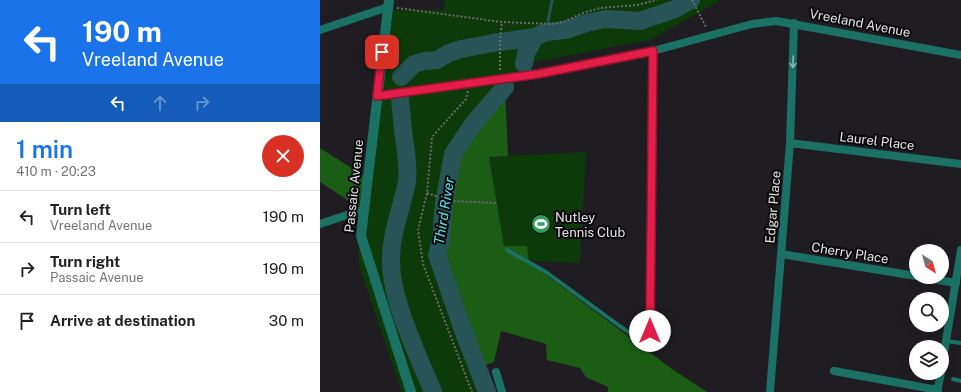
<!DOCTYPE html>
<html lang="en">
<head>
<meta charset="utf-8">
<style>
  body { margin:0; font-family:"Public Sans",sans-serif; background:#f2f2f2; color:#202124; height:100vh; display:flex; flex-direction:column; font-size:15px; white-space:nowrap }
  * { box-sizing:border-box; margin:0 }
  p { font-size:13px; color:#757577 }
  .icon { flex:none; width:22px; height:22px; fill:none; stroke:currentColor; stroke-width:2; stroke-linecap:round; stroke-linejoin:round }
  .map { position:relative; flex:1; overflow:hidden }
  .side { display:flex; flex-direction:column; background:#fff; width:320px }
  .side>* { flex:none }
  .guide { background:#1a73e8; color:#fff; overflow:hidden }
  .needle { width:26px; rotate:144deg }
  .buttons { position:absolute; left:589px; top:244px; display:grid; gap:8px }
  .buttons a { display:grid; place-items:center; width:40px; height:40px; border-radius:50%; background:#fff; box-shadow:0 2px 10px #0003; font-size:20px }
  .pin { position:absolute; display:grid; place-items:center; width:34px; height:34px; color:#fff; margin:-17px; border-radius:8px; box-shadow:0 2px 6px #0006 }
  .me { position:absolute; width:44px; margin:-22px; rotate:0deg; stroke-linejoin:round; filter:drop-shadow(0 0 3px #0008) }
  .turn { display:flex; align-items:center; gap:14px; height:84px; padding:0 16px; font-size:18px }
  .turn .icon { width:52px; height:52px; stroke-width:2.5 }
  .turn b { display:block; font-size:28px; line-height:34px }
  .lanes { display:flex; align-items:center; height:38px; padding:0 16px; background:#0003; justify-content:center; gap:20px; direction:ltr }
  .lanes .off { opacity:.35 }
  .round { display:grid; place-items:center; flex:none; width:42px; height:42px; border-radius:21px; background:#f2f2f2 }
  .summary { display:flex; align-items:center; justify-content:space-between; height:68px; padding:0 16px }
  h1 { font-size:24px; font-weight:600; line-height:30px; color:#1a73e8 }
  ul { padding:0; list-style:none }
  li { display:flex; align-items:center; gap:12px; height:52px; padding:0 16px; border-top:1px solid #e0e0e0 }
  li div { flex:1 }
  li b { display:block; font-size:15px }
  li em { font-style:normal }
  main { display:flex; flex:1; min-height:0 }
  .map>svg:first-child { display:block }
  .green { fill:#0d3a09 }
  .forest { fill:#1c5d16 }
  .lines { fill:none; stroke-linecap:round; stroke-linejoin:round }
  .stream { stroke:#275456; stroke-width:3 }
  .river { stroke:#275456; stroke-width:18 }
  .path { stroke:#6d6a6e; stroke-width:2; stroke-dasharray:2 2; stroke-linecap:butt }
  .service { stroke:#1a7164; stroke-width:4 }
  .minor { stroke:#1a7164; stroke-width:8 }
  .tertiary { stroke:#1a7164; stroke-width:10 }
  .oneway { stroke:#94b5b2 }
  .route-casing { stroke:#92132f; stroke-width:10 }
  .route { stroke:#e11d48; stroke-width:7 }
  .labels { text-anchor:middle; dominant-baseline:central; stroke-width:4; stroke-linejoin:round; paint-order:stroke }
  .street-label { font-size:13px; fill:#e5e3e6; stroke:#09080a }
  .poi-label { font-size:13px; fill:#e5e3e6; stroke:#09080a; text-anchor:start }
  .water-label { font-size:14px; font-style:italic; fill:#56e7ed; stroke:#09080a }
</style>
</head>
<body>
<main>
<section class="side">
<div class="guide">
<div class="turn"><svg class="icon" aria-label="left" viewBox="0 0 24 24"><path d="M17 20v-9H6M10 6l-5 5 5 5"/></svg><div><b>190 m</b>Vreeland Avenue</div></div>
<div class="lanes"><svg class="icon" aria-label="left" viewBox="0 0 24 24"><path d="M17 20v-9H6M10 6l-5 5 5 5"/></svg><svg class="icon off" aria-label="ahead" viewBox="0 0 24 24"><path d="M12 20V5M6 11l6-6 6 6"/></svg><svg class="icon off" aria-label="right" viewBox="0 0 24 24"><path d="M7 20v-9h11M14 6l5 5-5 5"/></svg></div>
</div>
<div class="summary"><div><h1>1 min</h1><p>410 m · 20:23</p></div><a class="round" style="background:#d93025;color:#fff"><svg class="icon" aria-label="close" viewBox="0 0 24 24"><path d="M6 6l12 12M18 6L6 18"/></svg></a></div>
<ul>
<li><svg class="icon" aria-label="left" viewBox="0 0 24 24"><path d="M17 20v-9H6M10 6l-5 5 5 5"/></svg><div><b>Turn left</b><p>Vreeland Avenue</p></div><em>190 m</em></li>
<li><svg class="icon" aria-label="right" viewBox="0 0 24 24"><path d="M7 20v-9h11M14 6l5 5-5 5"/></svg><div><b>Turn right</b><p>Passaic Avenue</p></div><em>190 m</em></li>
<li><svg class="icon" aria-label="arrive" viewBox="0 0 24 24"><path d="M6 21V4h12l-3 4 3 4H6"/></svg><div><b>Arrive at destination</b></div><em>30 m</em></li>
</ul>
</section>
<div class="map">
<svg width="641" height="392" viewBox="0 0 641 392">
  <rect width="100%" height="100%" fill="#201d22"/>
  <path class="green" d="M125 0H401L330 40 214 62 153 124 133 154 114 255 163 392H82L39 266 38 207 44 176 64 10H123Z
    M266 152 260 263 209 261 184 246 169 157Z"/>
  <path class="forest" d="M185 87 188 156 169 157 184 246H207L209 262 352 369 387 392H288V387L266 377 260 368 227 360 226 344 181 331 174 362 158 368 143 330 117 255 121 240 124 203 133 154 153 124Z
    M0 148 44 176 38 207 0 182Z"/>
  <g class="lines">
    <path class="stream" d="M226 32 232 0"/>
    <path class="river" d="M204 64 206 53 215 37 226 32 246 30 266 23 286 19 320 21 355 9 371 0
      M81 77 94 64 104 61 117 60 129 53 141 49 173 43 215 37
      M80 99C81 109 82 120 83 130 85 147 89 164 87 181 82 208 71 232 71 259 70 299 98 355 113 392
      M167 392 143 330 117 255 121 240 124 203 133 154 153 124 185 87"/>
    <path class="path" d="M372 0 386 27
      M77 8 182 22 232 24 243 22 263 13 280 8 317 5 337 0
      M180 70V39L182 22
      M148 91 146 99 112 137 107 193 98 230 103 264 152 392
      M107 193 130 201 176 203"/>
    <path class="service" d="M187 250 226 272 301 327 330 346
      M626 341 641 343
      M633 379 641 381"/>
    <path class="minor" d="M0 30 68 7
      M57 96 219 73 333 51 432 24 456 21 641 55
      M470 143 641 164
      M0 224 45 209
      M461 254 596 276
      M601 277 636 283
      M330 346 333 51
      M622 365 641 250
      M514 371 618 390
      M176 372 182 392
      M450 392 470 143 474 23
      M617 392 621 373"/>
    <path class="tertiary" d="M69 0 41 236 91 392"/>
  </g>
  <defs><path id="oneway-shaft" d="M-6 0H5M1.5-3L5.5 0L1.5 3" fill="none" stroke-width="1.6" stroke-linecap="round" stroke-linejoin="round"/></defs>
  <use class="oneway" href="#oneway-shaft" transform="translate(473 62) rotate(92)"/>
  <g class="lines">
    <defs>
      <path id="route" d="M62 52 57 96 218 74 333 51 330 331"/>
    </defs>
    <use href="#route" class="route-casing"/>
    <use href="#route" class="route"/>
  </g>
  <defs>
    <symbol id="stadium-disc" viewBox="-11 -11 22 22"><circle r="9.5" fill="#2e9e5b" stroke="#09080a"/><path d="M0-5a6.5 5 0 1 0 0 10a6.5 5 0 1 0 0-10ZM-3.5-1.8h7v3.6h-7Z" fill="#fff"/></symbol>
  </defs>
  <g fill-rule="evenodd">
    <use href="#stadium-disc" x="210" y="213" width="22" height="22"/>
  </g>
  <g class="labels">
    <g class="street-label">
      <text transform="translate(540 23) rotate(11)">Vreeland Avenue</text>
      <text transform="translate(557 141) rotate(7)">Laurel Place</text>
      <text transform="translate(34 186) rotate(-84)">Passaic Avenue</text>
      <text transform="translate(453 207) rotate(-85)">Edgar Place</text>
      <text transform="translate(530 253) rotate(9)">Cherry Place</text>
    </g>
    <g class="poi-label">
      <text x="235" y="217">Nutley<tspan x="235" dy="15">Tennis Club</tspan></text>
    </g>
    <g class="water-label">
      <text transform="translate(124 211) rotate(-81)">Third River</text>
    </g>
  </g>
</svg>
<div class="buttons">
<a><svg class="needle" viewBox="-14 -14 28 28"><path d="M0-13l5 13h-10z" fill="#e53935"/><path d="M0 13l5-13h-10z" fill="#757577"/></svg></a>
<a><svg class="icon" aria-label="search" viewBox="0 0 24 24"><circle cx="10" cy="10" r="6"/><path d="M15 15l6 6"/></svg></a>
<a><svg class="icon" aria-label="layers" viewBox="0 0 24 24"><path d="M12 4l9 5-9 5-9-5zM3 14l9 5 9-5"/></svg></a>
</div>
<div class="pin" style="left:62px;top:52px;background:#d93025"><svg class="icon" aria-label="arrive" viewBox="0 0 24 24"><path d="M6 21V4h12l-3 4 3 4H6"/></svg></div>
<svg class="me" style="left:330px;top:331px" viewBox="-20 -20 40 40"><circle r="19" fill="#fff"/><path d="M0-13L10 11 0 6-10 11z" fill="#e11d48"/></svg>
</div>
</main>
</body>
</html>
